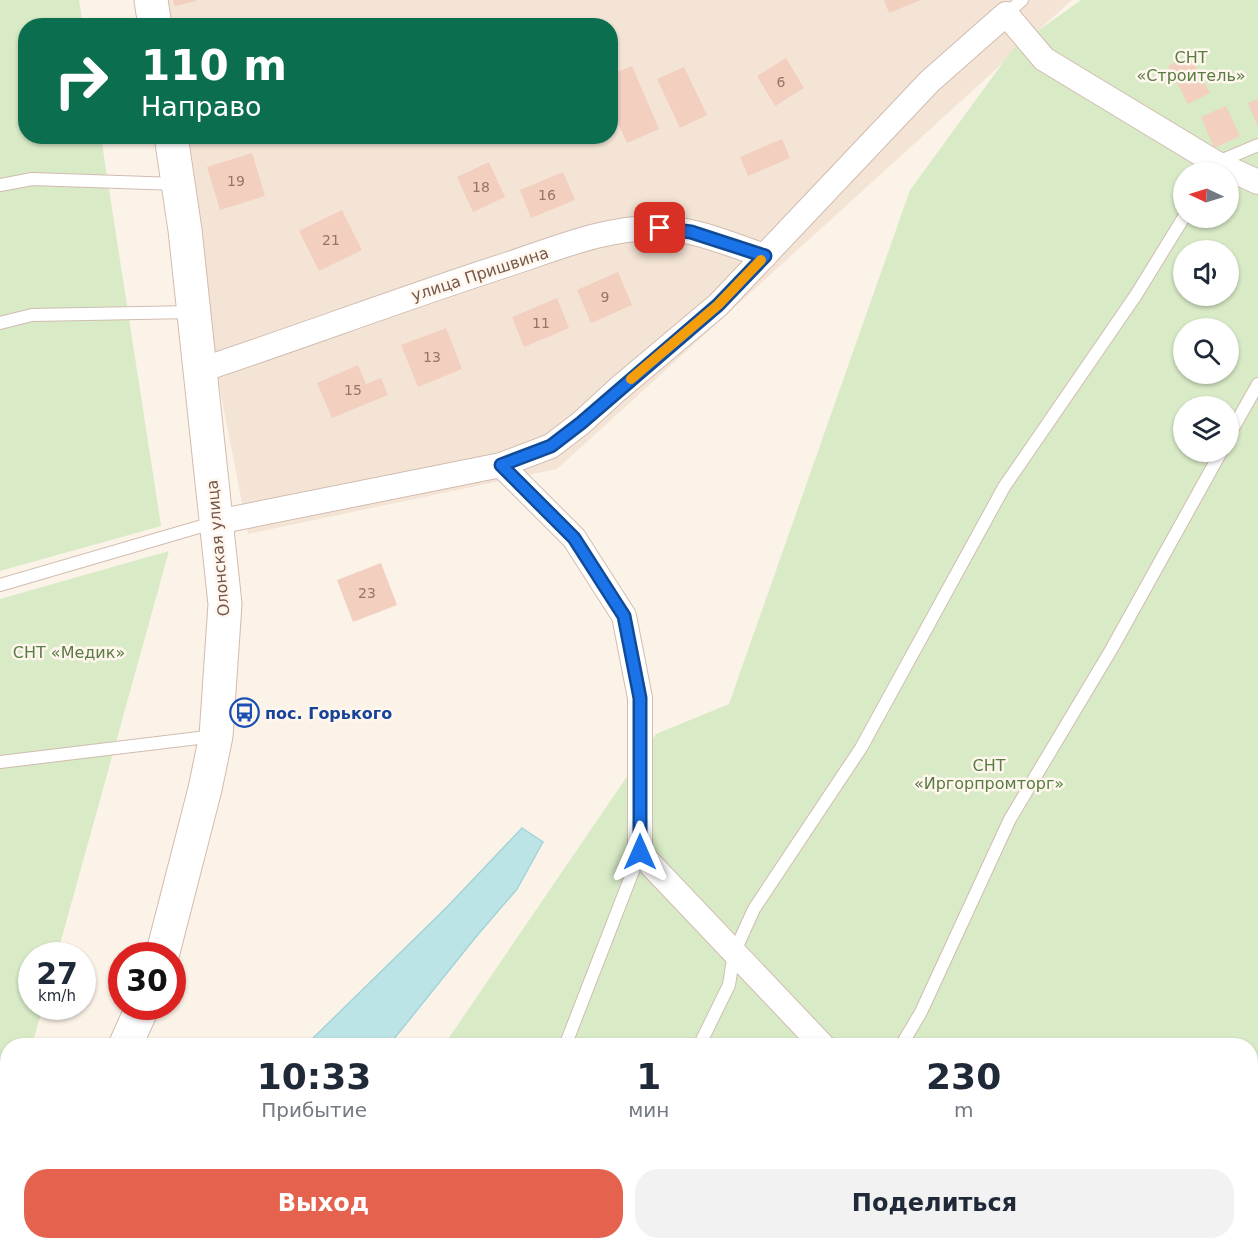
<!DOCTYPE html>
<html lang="ru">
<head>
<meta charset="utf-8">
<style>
  body { margin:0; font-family:"DejaVu Sans",sans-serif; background:#f2f2f3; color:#1f2937; height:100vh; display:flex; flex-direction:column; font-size:22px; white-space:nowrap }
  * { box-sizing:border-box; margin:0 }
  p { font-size:20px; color:#747a83 }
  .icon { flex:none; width:33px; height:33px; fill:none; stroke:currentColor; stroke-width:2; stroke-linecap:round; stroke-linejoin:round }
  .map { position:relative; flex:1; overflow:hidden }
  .side { position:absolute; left:0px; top:1038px; width:1258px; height:212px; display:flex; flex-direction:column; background:#fff; border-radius:24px 24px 0 0; box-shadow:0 2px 4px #0004 }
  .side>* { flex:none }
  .banner { position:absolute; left:18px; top:18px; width:600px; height:126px; border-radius:24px; box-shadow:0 2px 4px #0004; background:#0b6e4f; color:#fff; overflow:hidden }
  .needle { width:39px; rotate:274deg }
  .tools { position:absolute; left:1173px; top:162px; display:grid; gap:12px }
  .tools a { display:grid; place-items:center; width:66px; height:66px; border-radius:50%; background:#fff; box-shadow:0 2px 4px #0004; font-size:30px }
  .speed { position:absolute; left:18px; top:942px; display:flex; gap:12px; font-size:30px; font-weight:700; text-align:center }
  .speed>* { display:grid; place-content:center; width:78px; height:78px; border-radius:50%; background:#fff; box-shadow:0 2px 4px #0004; line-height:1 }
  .speed small { font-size:15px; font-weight:400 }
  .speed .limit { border:9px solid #d22; background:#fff; color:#111 }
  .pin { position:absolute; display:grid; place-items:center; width:51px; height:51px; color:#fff; margin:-26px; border-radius:12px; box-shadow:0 3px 9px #0006 }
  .me { position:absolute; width:66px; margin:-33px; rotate:0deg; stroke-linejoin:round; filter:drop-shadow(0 0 4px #0008) }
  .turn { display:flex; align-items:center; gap:21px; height:126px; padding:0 24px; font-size:27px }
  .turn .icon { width:78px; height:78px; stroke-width:2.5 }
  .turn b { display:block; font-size:42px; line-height:51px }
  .eta { display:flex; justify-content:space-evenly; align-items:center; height:102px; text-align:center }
  .eta b { font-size:36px; font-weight:700; line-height:42px }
  .primary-button { display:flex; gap:12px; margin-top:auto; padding:12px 24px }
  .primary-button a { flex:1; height:69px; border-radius:24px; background:#e5634e; color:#fff; font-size:24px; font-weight:700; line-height:69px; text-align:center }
  .primary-button a+a { background:#f2f2f3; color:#1f2937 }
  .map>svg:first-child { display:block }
  .residential { fill:#f4e4d6 }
  .green { fill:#d8eac6; fill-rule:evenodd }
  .water { fill:#bce4e6; stroke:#a2d4d8; stroke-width:1.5 }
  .building { fill:#f2cfbf }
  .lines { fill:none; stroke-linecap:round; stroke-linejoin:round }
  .lane-casing { stroke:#d1bcb0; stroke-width:14 }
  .street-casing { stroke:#d1bcb0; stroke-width:26 }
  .secondary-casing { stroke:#d4bbad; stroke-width:35 }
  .lane { stroke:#fff; stroke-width:12 }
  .street { stroke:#fff; stroke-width:24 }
  .secondary { stroke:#fff; stroke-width:33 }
  .route-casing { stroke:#114b97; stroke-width:15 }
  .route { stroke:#1a73e8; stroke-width:10 }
  .slow { stroke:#f59e0b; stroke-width:10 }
  .labels { text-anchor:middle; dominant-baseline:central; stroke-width:5; stroke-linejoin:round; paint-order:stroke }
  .number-label { font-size:14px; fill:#967568 }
  .park-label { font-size:16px; fill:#597c43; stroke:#fff7ee }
  .street-label { font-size:16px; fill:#77574b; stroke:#fff7ee }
  .transit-label { font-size:16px; font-weight:bold; fill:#164399; stroke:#fff7ee; text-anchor:start }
</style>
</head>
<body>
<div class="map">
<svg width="1258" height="1249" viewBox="0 0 1258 1249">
  <rect width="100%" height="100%" fill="#fcf3e8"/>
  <path class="residential" d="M145 0H1072L557 469 248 534 171 137 610 136V26L150 25Z"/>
  <path class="green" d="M0 0H79L83 25 26 26V136L101 137 161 526 0 571Z
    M1081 0H1258V1249H289L294 1242H1251V1046L444 1045 656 734 729 704 910 190 1013 49ZM1184 172H1228V218H1184ZM1184 250H1228V296H1184ZM1184 328H1228V374H1184ZM1184 406H1228V452H1184Z
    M169 551 57 955 32 956V1006L43 1007 32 1045 8 1046 7 1135 0 1162V599Z"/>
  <path class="water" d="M522 828 543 842 517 889 475 938 389 1045H306L447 907Z
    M139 1242H209L206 1249H135Z"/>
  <path class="building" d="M173 0H196V1L175 6Z
    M884 0H921L889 13Z
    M1190 55 1210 93 1188 104 1168 66Z
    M786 58 804 88 775 106 757 76Z
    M632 66 659 129 627 143 610 105V75Z
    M684 67 707 115 680 128 657 79Z
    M1258 99V127L1248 103Z
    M1226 106 1240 136 1214 148 1201 117Z
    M782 139 790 158 748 176 740 157Z
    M252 153 265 196 220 210 207 167Z
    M489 162 505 197 473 212 457 177Z
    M563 172 575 200 531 218 520 190Z
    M342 210 362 250 319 271 299 231Z
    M618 272 632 305 591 323 577 290Z
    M557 298 569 328 524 347 512 317Z
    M446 328 462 369 418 387 401 345Z
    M358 365 366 384 381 378 388 395 332 418 317 383Z
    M381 563 397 605 353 622 337 580Z
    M1258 1188V1223L1251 1220V1207Z"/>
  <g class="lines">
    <defs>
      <path id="lane" d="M1006 14 1022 0
        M1218 162 1258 145
        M0 185 32 179 177 184
        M0 323 32 315 193 312
        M1228 437 1258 384
        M0 585 216 522
        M0 762 215 736
        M565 1046 640 853
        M699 1046 729 985 734 953 754 909 861 748 1004 487 1136 295 1184 217
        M901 1046 921 1012 1010 819 1111 650 1221 452
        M1251 1098 1258 1086
        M288 1249 292 1242
        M599 1249 602 1242
        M794 1249 798 1242
        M984 1249 986 1242
        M1166 1249 1170 1242"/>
      <path id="street" d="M201 370C303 336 404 298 506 265 555 249 608 226 660 228 696 229 731 245 765 256
        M501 465 574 538 624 616 640 698V853L823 1046
        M217 522 501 465 551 446 581 423 618 389 718 305 930 81 1006 14 1044 59 1216 163 1258 182"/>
      <path id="secondary" d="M151 0 155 26
        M162 956 205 789 216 736 225 604 185 230 171 136
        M125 1046 143 1006
        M31 1249 34 1242"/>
    </defs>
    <use href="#lane" class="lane-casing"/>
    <use href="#street" class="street-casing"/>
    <use href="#secondary" class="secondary-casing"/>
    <use href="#lane" class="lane"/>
    <use href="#street" class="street"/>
    <use href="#secondary" class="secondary"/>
  </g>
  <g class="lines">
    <defs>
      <path id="route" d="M640 852V698L624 616 574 538 501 465 551 446 581 423 718 305 765 256 691 232 660 228"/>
    </defs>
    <use href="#route" class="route-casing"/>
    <use href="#route" class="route"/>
    <path class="slow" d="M631 379 718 305 761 260"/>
  </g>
  <defs>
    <symbol id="bus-ring" viewBox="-11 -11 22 22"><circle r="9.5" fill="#fff7ee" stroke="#1a4fb4" stroke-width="1.5"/><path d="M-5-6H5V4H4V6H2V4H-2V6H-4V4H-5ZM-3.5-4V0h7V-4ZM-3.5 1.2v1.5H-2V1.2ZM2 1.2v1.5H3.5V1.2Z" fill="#1a4fb4"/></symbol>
  </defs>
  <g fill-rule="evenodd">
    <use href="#bus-ring" x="228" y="696" width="33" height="33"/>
  </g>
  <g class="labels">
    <g class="number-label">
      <text x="781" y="82">6</text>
      <text x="236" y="181">19</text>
      <text x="481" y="187">18</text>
      <text x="547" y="195">16</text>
      <text x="331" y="240">21</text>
      <text x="605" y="297">9</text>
      <text x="541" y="323">11</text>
      <text x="432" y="357">13</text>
      <text x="353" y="390">15</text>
      <text x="367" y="593">23</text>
    </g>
    <g class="park-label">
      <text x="1191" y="57">СНТ<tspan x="1191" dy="18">«Строитель»</tspan></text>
      <text x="69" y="652">СНТ «Медик»</text>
      <text x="989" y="765">СНТ<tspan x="989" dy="18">«Иргорпромторг»</tspan></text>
    </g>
    <g class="street-label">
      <text transform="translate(480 274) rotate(-18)">улица Пришвина</text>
      <text transform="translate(218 548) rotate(-95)">Олонская улица</text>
    </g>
    <g class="transit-label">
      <text x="265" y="713">пос. Горького</text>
    </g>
  </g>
</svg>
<div class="tools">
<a><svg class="needle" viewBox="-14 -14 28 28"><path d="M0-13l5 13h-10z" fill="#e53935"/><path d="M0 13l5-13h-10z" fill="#747a83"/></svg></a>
<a><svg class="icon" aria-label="sound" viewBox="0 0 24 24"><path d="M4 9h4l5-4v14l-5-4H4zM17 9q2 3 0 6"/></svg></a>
<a><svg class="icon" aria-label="search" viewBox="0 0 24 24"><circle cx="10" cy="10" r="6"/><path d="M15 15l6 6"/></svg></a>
<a><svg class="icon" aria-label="layers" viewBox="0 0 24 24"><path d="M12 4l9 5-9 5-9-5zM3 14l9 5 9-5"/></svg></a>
</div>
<div class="speed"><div>27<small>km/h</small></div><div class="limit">30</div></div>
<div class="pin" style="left:660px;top:228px;background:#d93025"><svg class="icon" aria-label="arrive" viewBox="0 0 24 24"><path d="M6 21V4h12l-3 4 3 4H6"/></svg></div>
<svg class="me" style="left:640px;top:852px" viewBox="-20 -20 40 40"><path d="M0-17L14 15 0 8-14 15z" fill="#1a73e8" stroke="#fff" stroke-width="4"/></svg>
<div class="banner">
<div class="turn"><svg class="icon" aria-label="right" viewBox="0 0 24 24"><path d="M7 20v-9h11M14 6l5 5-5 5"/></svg><div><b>110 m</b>Направо</div></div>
</div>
<section class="side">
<div class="eta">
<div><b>10:33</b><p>Прибытие</p></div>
<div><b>1</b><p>мин</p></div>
<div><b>230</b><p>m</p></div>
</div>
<div class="primary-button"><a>Выход</a><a>Поделиться</a></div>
</section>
</div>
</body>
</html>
